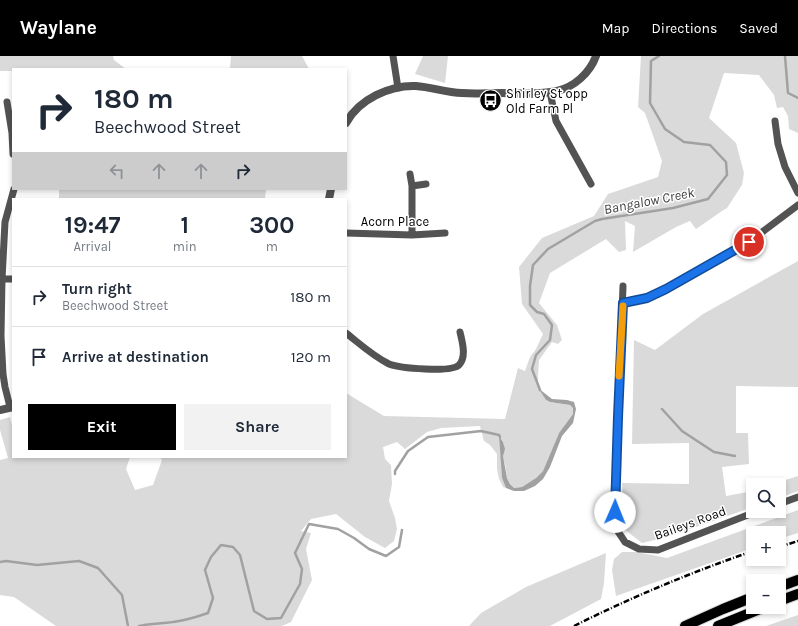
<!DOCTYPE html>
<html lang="en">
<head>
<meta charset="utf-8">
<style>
  body { margin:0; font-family:Karla,sans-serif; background:#f2f2f3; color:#1f2937; height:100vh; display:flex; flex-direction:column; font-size:15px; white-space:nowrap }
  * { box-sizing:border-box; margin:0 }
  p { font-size:13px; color:#747a83 }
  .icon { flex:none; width:22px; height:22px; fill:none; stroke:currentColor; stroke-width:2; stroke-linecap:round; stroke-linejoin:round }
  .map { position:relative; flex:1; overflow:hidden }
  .side { position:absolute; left:12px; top:142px; width:335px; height:260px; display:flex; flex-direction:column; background:#fff; border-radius:0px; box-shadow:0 2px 6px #0003 }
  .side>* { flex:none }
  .top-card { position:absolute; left:12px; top:12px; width:335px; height:122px; border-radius:0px; box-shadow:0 2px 6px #0003; background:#fff; color:#1f2937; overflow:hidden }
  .fabs { position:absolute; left:746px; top:422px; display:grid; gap:8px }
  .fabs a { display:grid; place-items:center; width:40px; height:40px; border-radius:0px; background:#fff; box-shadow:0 2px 6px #0003; font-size:20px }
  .pin { position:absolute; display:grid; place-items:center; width:34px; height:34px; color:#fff; margin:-17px; border:2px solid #fff; border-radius:50%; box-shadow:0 1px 4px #0007 }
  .me { position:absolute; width:44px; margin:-22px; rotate:1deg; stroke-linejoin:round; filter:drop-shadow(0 0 3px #0008) }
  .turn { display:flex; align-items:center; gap:14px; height:84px; padding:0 16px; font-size:18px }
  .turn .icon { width:52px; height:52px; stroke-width:2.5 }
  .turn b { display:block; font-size:28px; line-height:34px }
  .lanes { display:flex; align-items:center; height:38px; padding:0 16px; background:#0003; justify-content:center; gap:20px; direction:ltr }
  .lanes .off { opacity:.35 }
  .eta { display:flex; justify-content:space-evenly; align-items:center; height:68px; text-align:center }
  .eta b { font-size:24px; font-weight:700; line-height:28px }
  .primary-button { display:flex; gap:8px; margin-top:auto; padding:8px 16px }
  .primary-button a { flex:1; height:46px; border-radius:0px; background:#000; color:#fff; font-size:16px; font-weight:700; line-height:46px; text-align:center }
  .primary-button a+a { background:#f2f2f3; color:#1f2937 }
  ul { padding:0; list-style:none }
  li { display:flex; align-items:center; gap:12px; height:60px; padding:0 16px; border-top:1px solid #e0e1e3 }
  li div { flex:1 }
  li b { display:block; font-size:15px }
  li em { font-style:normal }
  header { display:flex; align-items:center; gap:24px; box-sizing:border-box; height:56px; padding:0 20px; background:#000; color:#fff }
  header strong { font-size:19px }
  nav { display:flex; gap:22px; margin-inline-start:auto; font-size:14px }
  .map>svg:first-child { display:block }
  .green { fill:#dadada }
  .water { fill:#a1a1a1 }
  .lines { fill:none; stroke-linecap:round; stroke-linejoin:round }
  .stream { stroke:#a1a1a1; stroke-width:2.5 }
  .primary-casing { stroke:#dbdbdb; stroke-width:12 }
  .minor { stroke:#535353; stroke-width:7 }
  .tertiary { stroke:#535353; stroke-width:8 }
  .primary { stroke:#000; stroke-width:10 }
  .rail { stroke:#000; stroke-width:2.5; stroke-dasharray:6 2 1 2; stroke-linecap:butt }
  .route-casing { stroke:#114b97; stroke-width:10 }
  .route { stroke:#1a73e8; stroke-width:7 }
  .slow { stroke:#f59e0b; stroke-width:7 }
  .labels { text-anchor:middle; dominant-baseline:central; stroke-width:3; stroke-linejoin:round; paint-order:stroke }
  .poi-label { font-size:13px; fill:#000; stroke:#fff; text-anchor:start }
  .street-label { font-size:13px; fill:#000; stroke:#fff }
  .water-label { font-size:14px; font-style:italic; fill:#424242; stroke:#fff }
</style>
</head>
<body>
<header>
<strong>Waylane</strong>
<nav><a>Map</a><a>Directions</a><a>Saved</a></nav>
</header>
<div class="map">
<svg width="798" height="570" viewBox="0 0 798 570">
  <rect width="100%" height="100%" fill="#fff"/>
  <path class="green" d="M0 0H113L114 4 126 13H13V15H0Z
    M231 0H302L309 13H230Z
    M423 0H448L445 27 415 18Z
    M641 0H798V77L789 73 788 60 783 51 777 52 774 39 759 19 724 17 709 62 736 87 744 117 742 129 727 152 722 155 696 173 690 165 676 171 633 196 635 170 625 165 626 194 619 196 606 183 550 217 539 247 557 269 562 284 558 288 552 286 539 304 538 320V332L546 344 550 346 570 349 573 352V358L559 377 543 415 536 422 522 431 514 432C506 425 507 418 505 408 504 405 503 402 503 399 504 390 505 388 500 380L502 422 506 432 503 431 499 423 497 413V398L490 389 484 385 480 370 441 372 427 376 405 393 397 386 383 391 385 403 391 409 392 428 389 445 395 462 397 473 394 485 385 492 365 481 336 458 311 463 301 475 311 477 306 493 312 524 291 566 282 570H56L14 541 0 539V404L8 402 0 374V364L10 361 13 374V401H130L126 413 135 434 153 429 162 404 160 401H346V337L384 360 505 363 518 312 525 315 530 301 536 293 543 278 522 248 519 211 542 182 594 160 608 138 658 121 662 105 645 57 638 51Z
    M59 133H266L265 143H59Z
    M798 205V331L736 330V377H748L749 408 722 411 726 440 753 435V451L667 481 642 487 624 473 622 427 689 428V387L632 388 634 284 655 294 703 258Z
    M798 420V435L779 442V429H770Z
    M798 454V477L779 483V477H753V492L616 540 612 514 614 503 622 496H637L667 502Z
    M606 497 604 527 601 543 550 570H469L481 557 526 531Z
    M798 559V570H766Z"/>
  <path class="water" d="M538 332 552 343 567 344 574 346 576 353 573 367 562 380 550 411 543 423 535 430 524 435H514L506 432 502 422 499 379 503 386 505 393 503 400 507 422 510 428 514 432 522 431 536 422 543 415 559 377 573 358V352L570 349 550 346 546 344Z"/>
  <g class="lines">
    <path class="stream" d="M785 0 788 37 798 42
      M540 334 532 313 536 299 550 284 552 269 544 258 537 256 530 249V230L533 209 548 193 595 165 602 163 673 152 708 143 727 119 726 106 710 89 684 86 665 73 650 47 651 5 659 0
      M662 353 682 375 714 396 735 400
      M395 418V415L408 395 428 381 481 375 499 379 500 381
      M0 506 6 505 37 509 79 505 98 512 122 539 128 570
      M139 570C147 568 155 568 164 567 180 566 194 562 208 557L213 542 205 514 211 501 221 489 233 491 240 499 254 555 267 563 281 562 300 528 302 513 295 497 309 468 338 473 354 482 369 493 386 500 399 491 402 474"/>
    <defs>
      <path id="primary" d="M779 531 798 524
        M779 545 798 538
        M685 570 723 553 753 541
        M718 570 765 551"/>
    </defs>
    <use href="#primary" class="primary-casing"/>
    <path class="minor" d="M393 0 398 32
      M550 36 556 65 591 128
      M7 46 12 77 13 98
      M775 65 778 88 785 111 798 137
      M410 118 412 130V179
      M412 130 426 128
      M346 177 412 179 445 177
      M2 223H13
      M623 230 617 389 615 456 617 474 625 486 639 493 658 494 758 455
      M623 247 647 241 666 233 749 186 798 149
      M346 277C360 288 373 300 389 308 399 312 452 317 459 309 467 301 462 285 460 276
      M10 351 5 331 3 318 1 280 2 223 5 166 14 133
      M779 448 798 441"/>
    <path class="tertiary" d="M346 67C359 43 390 29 416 30 432 31 446 37 462 37 475 38 488 37 501 37 519 37 539 39 557 35 574 31 590 17 596 0
      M329 143 331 133
      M0 354 13 351"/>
    <use href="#primary" class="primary"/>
    <path class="rail" d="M779 491 798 485
      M574 570C632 541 692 516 753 495"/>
  </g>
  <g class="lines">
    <defs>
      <path id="route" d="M615 456 618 361 623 247 647 242 666 233 749 186"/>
    </defs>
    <use href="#route" class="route-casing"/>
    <use href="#route" class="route"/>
    <path class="slow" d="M619 320 623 250"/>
  </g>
  <defs>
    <symbol id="bus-disc" viewBox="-11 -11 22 22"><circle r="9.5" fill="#000" stroke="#fff"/><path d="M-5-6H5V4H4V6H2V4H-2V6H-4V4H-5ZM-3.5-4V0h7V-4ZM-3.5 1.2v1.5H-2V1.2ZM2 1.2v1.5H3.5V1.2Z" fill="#fff"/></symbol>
  </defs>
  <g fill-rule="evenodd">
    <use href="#bus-disc" x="478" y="32" width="25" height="25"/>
  </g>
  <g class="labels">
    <g class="poi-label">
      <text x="506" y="37">Shirley St opp<tspan x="506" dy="15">Old Farm Pl</tspan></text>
    </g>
    <g class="street-label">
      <text x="395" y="165">Acorn Place</text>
      <text transform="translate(690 467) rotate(-20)">Baileys Road</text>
    </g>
    <g class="water-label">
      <text transform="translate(649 145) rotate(-11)">Bangalow Creek</text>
    </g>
  </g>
</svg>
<div class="fabs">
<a><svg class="icon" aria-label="search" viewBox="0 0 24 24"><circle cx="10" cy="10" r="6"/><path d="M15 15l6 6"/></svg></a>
<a>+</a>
<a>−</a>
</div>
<div class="pin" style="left:749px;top:186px;background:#d93025"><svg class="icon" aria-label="arrive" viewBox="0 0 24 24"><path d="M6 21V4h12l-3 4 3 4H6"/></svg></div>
<svg class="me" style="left:615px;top:456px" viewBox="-20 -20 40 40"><circle r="19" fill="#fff"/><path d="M0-13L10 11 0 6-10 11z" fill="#1a73e8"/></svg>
<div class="top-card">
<div class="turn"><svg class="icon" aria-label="right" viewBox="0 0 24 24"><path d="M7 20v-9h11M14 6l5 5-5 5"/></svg><div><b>180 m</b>Beechwood Street</div></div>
<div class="lanes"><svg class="icon off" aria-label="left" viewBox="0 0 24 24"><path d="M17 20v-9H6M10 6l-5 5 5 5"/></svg><svg class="icon off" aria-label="ahead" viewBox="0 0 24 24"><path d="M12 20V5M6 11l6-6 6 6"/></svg><svg class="icon off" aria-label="ahead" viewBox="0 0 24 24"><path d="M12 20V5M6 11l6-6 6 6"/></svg><svg class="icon" aria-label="right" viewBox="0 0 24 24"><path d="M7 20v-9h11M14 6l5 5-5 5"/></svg></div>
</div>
<section class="side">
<div class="eta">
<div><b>19:47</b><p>Arrival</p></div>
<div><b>1</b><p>min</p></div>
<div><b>300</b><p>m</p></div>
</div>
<ul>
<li><svg class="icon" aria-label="right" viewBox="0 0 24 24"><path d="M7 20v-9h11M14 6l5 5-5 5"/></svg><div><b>Turn right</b><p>Beechwood Street</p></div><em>180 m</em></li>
<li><svg class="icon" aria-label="arrive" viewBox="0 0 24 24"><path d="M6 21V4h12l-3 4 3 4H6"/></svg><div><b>Arrive at destination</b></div><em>120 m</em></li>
</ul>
<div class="primary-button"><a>Exit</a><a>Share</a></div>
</section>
</div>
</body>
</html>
